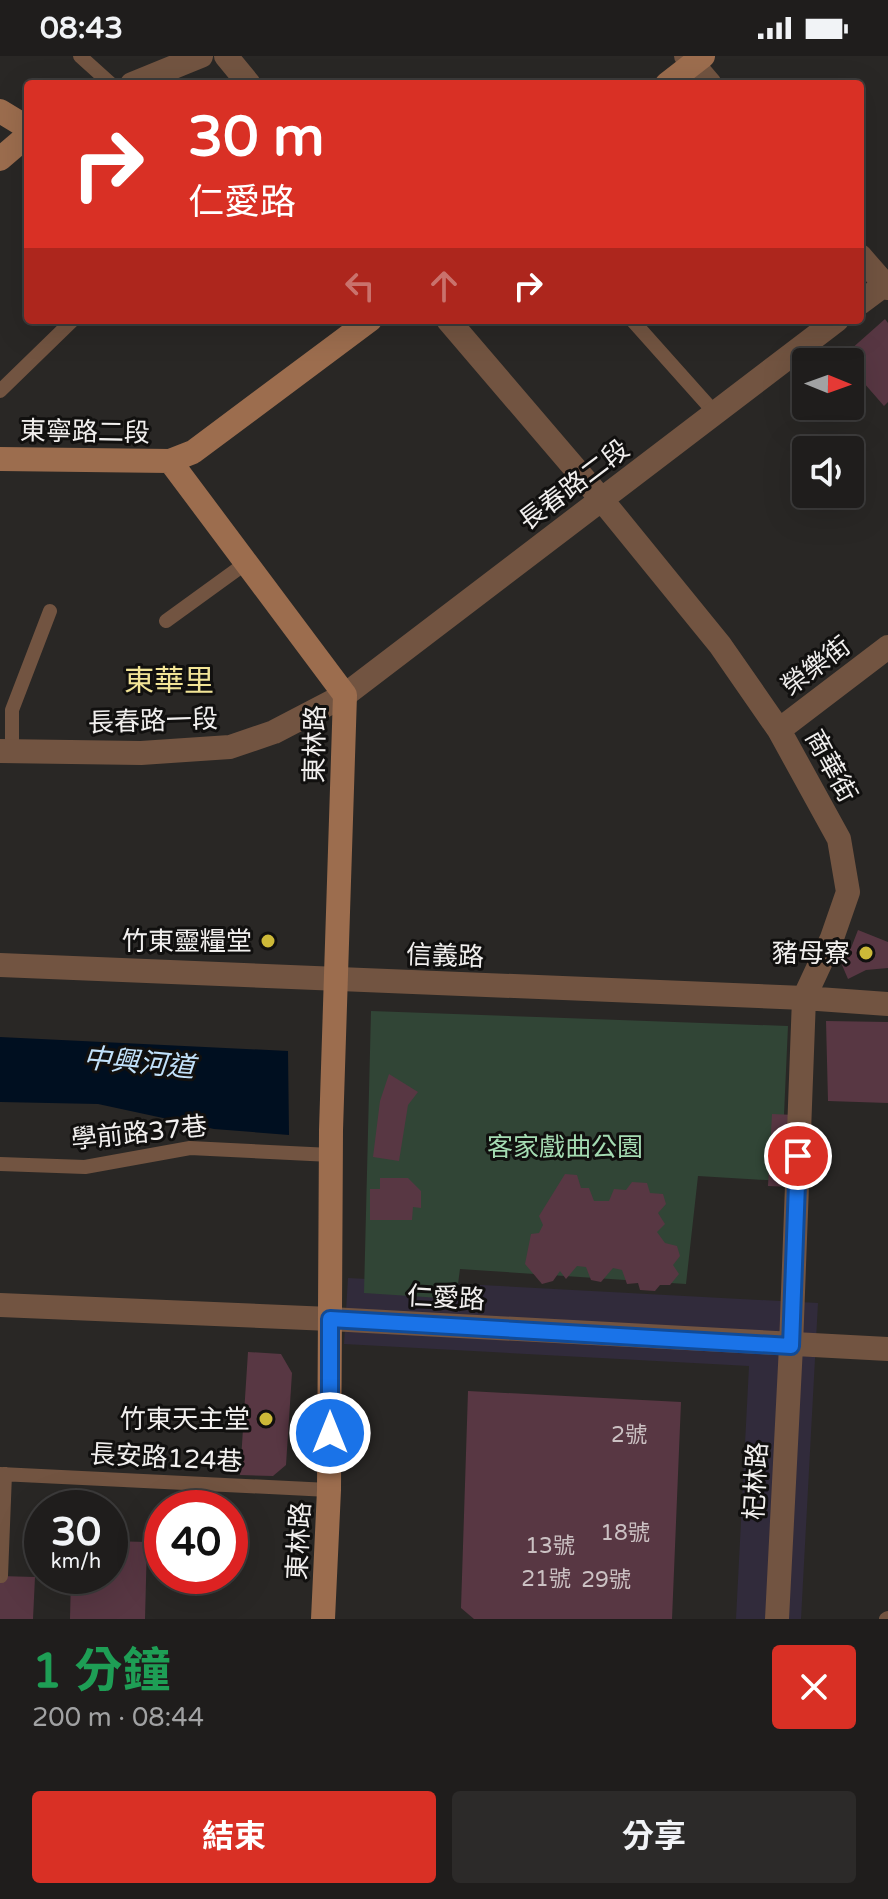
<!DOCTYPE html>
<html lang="zh-TW">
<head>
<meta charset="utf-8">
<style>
  body { margin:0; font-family:"Varela Round","Noto Sans TC",sans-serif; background:#2c2a29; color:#f1f3f6; height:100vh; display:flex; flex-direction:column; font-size:30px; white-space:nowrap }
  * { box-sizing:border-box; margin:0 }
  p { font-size:26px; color:#a1a2a3 }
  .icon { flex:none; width:44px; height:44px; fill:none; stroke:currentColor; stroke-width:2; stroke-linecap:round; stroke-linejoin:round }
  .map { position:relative; height:1563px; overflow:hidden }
  .sheet { display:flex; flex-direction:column; background:#1f1d1c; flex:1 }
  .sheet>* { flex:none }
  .hud { position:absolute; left:24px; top:24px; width:840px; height:244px; border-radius:8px; box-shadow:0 8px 32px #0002,0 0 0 2px #3c3b3b; background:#d93025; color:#fff; overflow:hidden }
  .needle { width:52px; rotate:91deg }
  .fabs { position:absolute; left:792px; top:292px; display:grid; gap:16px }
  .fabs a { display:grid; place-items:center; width:72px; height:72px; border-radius:8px; background:#1f1d1c; box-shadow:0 8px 32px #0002,0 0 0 2px #3c3b3b; font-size:40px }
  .speed { position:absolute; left:24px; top:1434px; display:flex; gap:16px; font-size:40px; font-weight:700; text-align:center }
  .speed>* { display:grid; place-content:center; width:104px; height:104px; border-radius:50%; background:#1f1d1c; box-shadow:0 8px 32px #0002,0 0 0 2px #3c3b3b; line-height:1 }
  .speed small { font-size:20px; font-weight:400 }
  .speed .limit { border:12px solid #d22; background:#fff; color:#111 }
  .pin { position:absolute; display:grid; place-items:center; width:68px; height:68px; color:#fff; margin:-34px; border:4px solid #fff; border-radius:50%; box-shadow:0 2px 8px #0007 }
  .me { position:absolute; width:88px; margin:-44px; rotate:0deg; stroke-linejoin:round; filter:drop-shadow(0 0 6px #0008) }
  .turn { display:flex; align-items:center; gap:28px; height:168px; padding:0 32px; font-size:36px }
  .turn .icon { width:104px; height:104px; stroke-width:2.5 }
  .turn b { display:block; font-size:56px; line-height:68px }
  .lanes { display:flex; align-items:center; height:76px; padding:0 32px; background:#0003; justify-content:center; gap:40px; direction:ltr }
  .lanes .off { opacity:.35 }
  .round { display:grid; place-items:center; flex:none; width:84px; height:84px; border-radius:8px; background:#2c2a29 }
  .head { display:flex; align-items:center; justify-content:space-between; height:136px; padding:0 32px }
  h1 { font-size:48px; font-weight:700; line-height:60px; color:#1e9e55 }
  .button { display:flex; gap:16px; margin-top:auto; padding:16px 32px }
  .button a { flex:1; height:92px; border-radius:8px; background:#d93025; color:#fff; font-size:32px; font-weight:700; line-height:92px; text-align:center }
  .button a+a { background:#2c2a29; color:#f1f3f6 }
  .status { display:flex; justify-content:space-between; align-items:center; height:56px; padding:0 40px; background:#1f1d1c; direction:ltr }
  .status svg { height:22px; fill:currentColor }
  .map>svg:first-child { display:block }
  .commercial { fill:#312b3b }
  .green { fill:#314536 }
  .water { fill:#000f20 }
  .building { fill:#583743 }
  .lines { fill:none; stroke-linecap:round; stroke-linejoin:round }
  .lane { stroke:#725441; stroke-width:14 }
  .street { stroke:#725441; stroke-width:24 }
  .secondary { stroke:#9c6d4e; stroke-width:24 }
  .route-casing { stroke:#114b97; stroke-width:20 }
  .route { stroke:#1a73e8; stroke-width:14 }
  .poi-dot { fill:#cdb938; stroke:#11100f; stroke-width:3 }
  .labels { text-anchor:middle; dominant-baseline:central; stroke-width:6; stroke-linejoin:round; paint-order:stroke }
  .number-label { font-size:22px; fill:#cbc1c3 }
  .street-label { font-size:26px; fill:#f1efee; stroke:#11100f }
  .poi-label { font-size:26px; fill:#f1efee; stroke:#11100f; text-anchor:end }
  .park-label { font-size:26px; fill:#a4dbb2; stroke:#11100f }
  .water-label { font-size:28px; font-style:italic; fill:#c2e2fb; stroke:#11100f }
  .quarter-label { font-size:30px; fill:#f2e496; stroke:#11100f }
</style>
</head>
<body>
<div class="status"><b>08:43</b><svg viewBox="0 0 49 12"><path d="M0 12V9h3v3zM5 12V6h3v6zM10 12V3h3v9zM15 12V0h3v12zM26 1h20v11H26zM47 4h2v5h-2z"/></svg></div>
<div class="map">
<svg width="888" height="1563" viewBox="0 0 888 1563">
  <rect width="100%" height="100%" fill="#292725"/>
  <path class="commercial" d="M348 1222 818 1247 801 1563H736L749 1310 344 1288Z"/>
  <path class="green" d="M371 955 788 970 781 1125 698 1120 686 1228 460 1213 456 1243 364 1237Z"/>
  <path class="water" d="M0 981 288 995 289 1079 214 1073 98 1048 0 1046Z"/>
  <path class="building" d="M885 263 888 267V346L884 350 850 311V306H845L841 302Z
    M858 874 888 886V912L866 914 848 923 839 902 851 892Z
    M826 965 888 966V1047L828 1045Z
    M389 1018 418 1036 408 1049 399 1105 373 1101 380 1045Z
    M772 1058 796 1059 792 1131 768 1130Z
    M565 1118 577 1119 581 1132H589L594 1145H609L614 1133 626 1134 632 1126 647 1127 650 1137 663 1138 666 1148 658 1157 665 1168 657 1176 665 1187 677 1190 680 1200 673 1209 679 1218 670 1229H660L655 1235 640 1234 638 1227 627 1228 622 1214 613 1212 601 1226 591 1224 586 1211 577 1210 566 1223 560 1215 553 1225 542 1228 525 1208 531 1178 539 1177 543 1169 539 1160Z
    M380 1122H408L421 1135V1152L413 1151 412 1164H370V1133H380Z
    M248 1296 281 1298 292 1317 286 1409 273 1420 240 1419Z
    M468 1335 681 1346 672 1563H474L461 1552Z
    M110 1485 147 1486 145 1563H70L71 1520H110Z
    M0 1520 35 1521 33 1563H0Z"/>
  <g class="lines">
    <path class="lane" d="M80 0 111 28
      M632 264 715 357
      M0 335 73 264
      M166 565 246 507
      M12 696V654L50 555
      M0 1108 85 1111 190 1092 331 1099
      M0 1418 329 1434
      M1 1520 5 1418
      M886 1563 888 1562"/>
    <path class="street" d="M226 0 249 28
      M686 0 710 28
      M132 28 201 0
      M860 200 888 232
      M860 247 888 226
      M448 264 602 444 720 589 779 674 839 783 848 836 832 882 804 942 791 1290 777 1563
      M779 674 888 591
      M0 695 141 697 230 691 274 676 345 639 837 264
      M0 909 804 942 888 948
      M0 1249 330 1263 888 1293"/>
    <path class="secondary" d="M667 28 703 0
      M0 55 28 72
      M0 103 28 79
      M0 403 170 405 193 396 370 264
      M170 405 345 639 331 1074 329 1434 323 1563"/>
  </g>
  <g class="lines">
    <defs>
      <path id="route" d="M330 1377V1263L791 1290 798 1100"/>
    </defs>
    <use href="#route" class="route-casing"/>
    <use href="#route" class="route"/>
  </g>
  <g class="poi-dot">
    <circle cx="268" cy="885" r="8"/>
    <circle cx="866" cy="897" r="8"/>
    <circle cx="266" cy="1363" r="8"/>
  </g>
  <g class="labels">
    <g class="number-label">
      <text x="629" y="1379">2號</text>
      <text x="625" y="1477">18號</text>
      <text x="550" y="1490">13號</text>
      <text x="546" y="1523">21號</text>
      <text x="606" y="1524">29號</text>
    </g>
    <g class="street-label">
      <text transform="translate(85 376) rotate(1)">東寧路二段</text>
      <text transform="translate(574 429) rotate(-37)">長春路二段</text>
      <text transform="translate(816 610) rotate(-37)">榮樂街</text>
      <text transform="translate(153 665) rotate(-2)">長春路一段</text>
      <text transform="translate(315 688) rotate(-89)">東林路</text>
      <text transform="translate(831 710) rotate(61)">商華街</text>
      <text transform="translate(445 900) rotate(2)">信義路</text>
      <text transform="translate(139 1077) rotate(-6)">學前路37巷</text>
      <text transform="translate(446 1242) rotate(3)">仁愛路</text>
      <text transform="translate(166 1402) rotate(3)">長安路124巷</text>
      <text transform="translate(756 1425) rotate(-87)">杞林路</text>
      <text transform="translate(299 1485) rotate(-87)">東林路</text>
    </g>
    <g class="poi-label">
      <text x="252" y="885">竹東靈糧堂</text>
      <text x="850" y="897">豬母寮</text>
      <text x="250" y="1363">竹東天主堂</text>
    </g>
    <g class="park-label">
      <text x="565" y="1091">客家戲曲公園</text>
    </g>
    <g class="water-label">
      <text transform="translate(139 1007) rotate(5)">中興河道</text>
    </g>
    <g class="quarter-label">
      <text x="169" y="625">東華里</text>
    </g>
  </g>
</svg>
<div class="fabs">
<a><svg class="needle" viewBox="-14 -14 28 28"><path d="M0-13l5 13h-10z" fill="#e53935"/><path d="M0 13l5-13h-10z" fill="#a1a2a3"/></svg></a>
<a><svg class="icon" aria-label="sound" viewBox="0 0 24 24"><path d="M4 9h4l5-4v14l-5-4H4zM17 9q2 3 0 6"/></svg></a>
</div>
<div class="speed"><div>30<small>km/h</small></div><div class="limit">40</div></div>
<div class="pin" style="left:798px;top:1100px;background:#d93025"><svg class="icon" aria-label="arrive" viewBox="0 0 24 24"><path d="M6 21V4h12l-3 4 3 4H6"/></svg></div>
<svg class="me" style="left:330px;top:1377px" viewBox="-20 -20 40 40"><circle r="17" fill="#1a73e8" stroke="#fff" stroke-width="3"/><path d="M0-11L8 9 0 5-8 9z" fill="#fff"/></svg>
<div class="hud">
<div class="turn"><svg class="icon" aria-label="right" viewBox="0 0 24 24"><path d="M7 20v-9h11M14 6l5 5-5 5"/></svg><div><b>30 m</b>仁愛路</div></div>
<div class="lanes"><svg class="icon off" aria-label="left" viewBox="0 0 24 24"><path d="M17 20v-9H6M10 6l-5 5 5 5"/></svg><svg class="icon off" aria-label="ahead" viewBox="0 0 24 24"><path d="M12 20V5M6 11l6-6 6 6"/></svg><svg class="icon" aria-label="right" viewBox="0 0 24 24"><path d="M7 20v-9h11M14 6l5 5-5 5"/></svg></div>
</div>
</div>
<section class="sheet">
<div class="head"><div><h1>1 分鐘</h1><p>200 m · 08:44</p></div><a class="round" style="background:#d93025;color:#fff"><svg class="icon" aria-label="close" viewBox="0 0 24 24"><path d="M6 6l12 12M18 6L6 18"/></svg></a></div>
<div class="button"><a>結束</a><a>分享</a></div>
</section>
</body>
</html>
